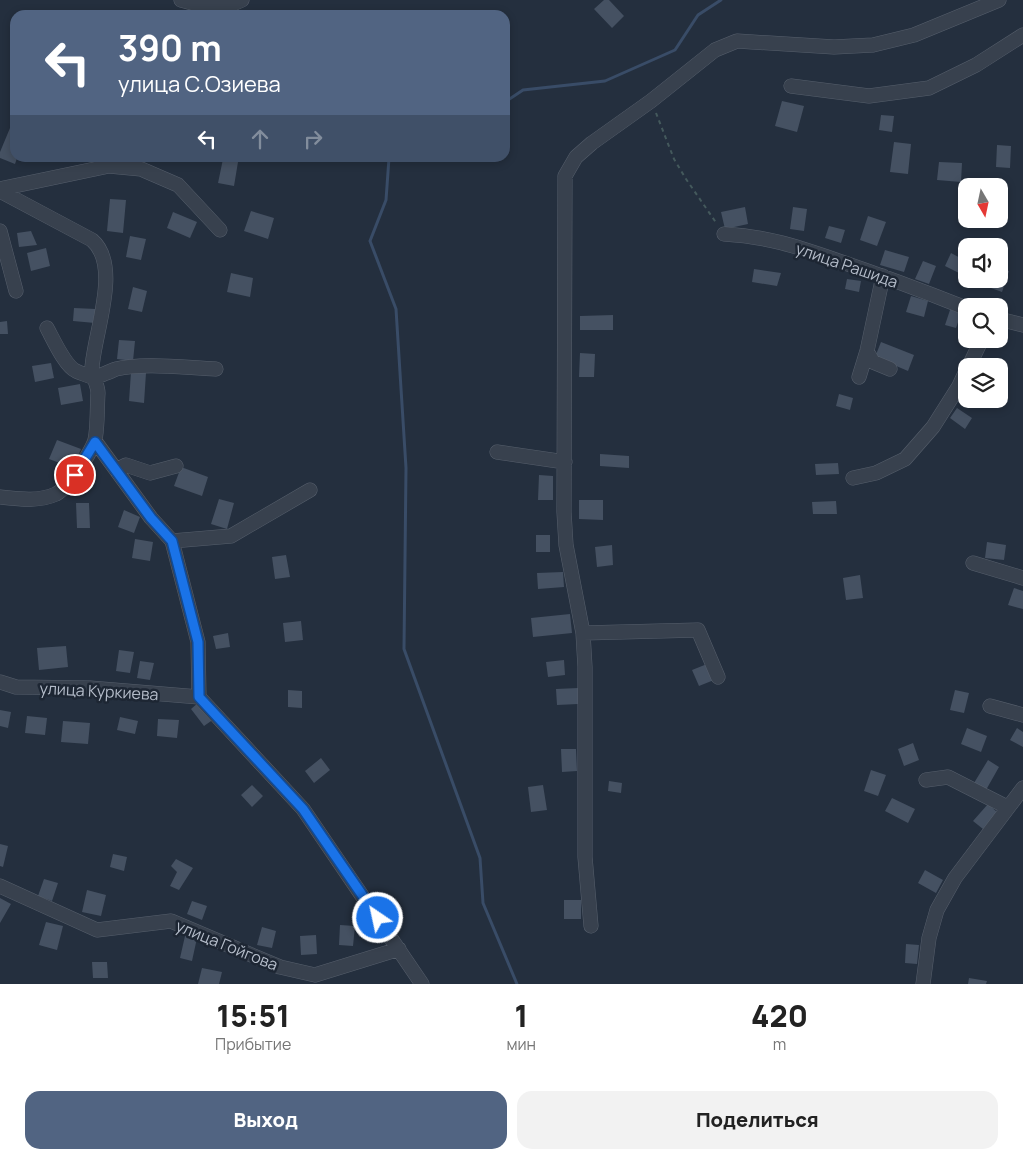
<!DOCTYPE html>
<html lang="ru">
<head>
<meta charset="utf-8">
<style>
  body { margin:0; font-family:Manrope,sans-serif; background:#f2f2f2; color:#222; height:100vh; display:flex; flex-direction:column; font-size:19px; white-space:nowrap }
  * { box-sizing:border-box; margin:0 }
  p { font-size:16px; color:#767676 }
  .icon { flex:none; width:28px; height:28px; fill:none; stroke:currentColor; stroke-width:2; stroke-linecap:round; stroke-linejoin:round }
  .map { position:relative; height:984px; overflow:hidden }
  .sheet { display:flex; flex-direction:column; background:#fff; flex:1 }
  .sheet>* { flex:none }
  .top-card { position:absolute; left:10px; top:10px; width:500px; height:152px; border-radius:15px; box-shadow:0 2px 8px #0003; background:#516482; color:#fff; overflow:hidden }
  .needle { width:32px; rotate:171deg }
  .controls { position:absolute; left:958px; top:178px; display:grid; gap:10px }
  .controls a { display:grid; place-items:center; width:50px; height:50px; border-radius:10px; background:#fff; box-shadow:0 2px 8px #0003; font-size:25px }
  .pin { position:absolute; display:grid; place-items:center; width:42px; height:42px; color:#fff; margin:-21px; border:2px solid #fff; border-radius:50%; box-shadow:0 1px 5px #0007 }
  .me { position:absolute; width:55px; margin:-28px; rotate:326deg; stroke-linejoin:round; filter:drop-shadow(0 0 4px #0008) }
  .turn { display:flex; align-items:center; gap:18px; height:105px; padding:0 25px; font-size:22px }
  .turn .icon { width:65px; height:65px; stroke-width:2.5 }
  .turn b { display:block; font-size:35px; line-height:42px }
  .lanes { display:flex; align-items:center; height:48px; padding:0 25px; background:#0003; justify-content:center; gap:25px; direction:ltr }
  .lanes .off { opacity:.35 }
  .eta { display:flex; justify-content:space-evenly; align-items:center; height:85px; text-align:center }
  .eta b { font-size:30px; font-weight:800; line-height:35px }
  .button { display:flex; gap:10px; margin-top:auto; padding:10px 25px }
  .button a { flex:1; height:58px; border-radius:15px; background:#516482; color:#fff; font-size:20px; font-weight:800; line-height:58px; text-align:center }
  .button a+a { background:#f2f2f2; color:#222 }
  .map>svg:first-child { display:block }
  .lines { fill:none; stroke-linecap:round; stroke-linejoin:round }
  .stream { stroke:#394c67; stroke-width:3 }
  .building { fill:#455162 }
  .minor-casing { stroke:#565f6c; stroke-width:15 }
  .path { stroke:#44595c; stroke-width:2; stroke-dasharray:4 4; stroke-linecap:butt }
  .minor { stroke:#38414e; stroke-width:14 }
  .route-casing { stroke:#114b97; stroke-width:12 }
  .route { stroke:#1a73e8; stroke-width:9 }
  .labels { text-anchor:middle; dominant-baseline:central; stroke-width:5; stroke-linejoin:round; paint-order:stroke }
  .street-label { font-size:16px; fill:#b4bcc9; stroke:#1d2633 }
</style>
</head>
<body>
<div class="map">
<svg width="1023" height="984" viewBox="0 0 1023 984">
  <rect width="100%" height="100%" fill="#242f3e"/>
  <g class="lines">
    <path class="stream" d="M505 102 523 90 605 81 675 50 698 15 721 0
      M389 158 386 200 370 241 396 309 406 468 404 649 480 858 483 903 517 984"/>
  </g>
  <path class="building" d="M604 0H609L624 16 612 28 594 9Z
    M782 101 804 106 797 132 775 126Z
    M881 115 894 116 892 132 879 130Z
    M10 128 15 130V158H17L15 164 0 158V152Z
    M894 142 911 144 908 174 890 172Z
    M997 145 1011 146 1010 168 996 167Z
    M223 159 238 162 234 186 218 183Z
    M939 162 962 163 961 182 937 180Z
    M110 199 126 200 123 233 107 231Z
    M745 207 748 224 725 229 721 212Z
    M793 207 807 209 804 231 790 229Z
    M251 211 274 218 268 239 244 231Z
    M173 212 197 222 190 238 167 228Z
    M868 216 886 222 877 246 860 240Z
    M829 226 845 230 841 243 825 238Z
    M31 231 37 245 19 247 17 233Z
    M130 236 146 239 141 260 126 257Z
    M46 248 50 266 31 271 27 253Z
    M885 250 909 257 904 272 880 265Z
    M951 253 966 261V267L963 275 945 266Z
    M923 261 936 266 929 284 915 279Z
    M999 268 1009 271 1002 292 991 288 994 279H999Z
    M754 269 781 273 777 286 752 282Z
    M231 273 253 278 250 297 227 292Z
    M847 279 861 281 859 292 845 289Z
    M133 287 147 291 142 312 128 309Z
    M911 296 928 301 924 317 906 312Z
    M951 307 962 311 956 328 945 325Z
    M74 308 96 309 95 323 73 321Z
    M613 315V330H580V316Z
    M7 321 8 334H0V322Z
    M119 340 135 341 133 361 117 359Z
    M881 342 914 355 908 371 875 357Z
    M580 353 595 354 594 377H579Z
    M978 358 996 366H974Z
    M51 363 54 378 35 382 32 366Z
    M131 372 146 373 144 403 129 401Z
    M80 384 83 401 61 405 58 388Z
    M839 394 853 398 850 410 836 406Z
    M957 408 972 418 965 429 950 418Z
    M57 440 81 449 73 468 49 459Z
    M600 454 629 456V468L600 466Z
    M838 463 839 474 816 475 815 464Z
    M181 467 208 477 202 496 174 486Z
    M539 475 553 476V500H538Z
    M219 499 234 503 227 529 211 524Z
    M579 500H603V520L579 519Z
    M836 501 837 514H813L812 502Z
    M76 503H89L90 528H77Z
    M124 510 140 517 134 533 118 527Z
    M536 535H550V552H536Z
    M135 539 153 542 150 561 132 558Z
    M987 542 1006 545 1004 560 985 558Z
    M612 545 613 565 597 567 595 547Z
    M286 555 290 577 275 579 272 557Z
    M563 572 564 587 538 589 537 573Z
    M860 575 863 598 846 600 843 578Z
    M1014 588 1023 591V609L1008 605Z
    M570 614 572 633 533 637 531 618Z
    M301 621 303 640 285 642 283 623Z
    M228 633 230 647 216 649 213 636Z
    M66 646 68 667 39 670 37 648Z
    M119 650 134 652 130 673 116 671Z
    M564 660 565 675 548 677 546 662Z
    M140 661 154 663 150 680 137 678Z
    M707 664 714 680 699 686 692 670Z
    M578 688V704L557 705 556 689Z
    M288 690 302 691V708L288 707Z
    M955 690 969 693 964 713 950 710Z
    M199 702 214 719 204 726 191 709Z
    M0 710 11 712 8 728 0 726Z
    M27 716 47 718 45 735 25 733Z
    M120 717 138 721 135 734 117 730Z
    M158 719 179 720 177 738 157 736Z
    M63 721 90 723 88 744 61 742Z
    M967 728 987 736 981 752 961 744Z
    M1017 728 1023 732V747L1010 740Z
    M913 743 919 760 904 766 898 749Z
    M561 749H576L577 771 562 772Z
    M321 758 330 770 314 783 305 771Z
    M988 760 999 767 986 790 974 783Z
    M871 770 886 775 878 796 864 791Z
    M609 781 622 783 621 793 608 791Z
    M252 785 263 796 252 807 241 795Z
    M543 785 547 810 531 812 528 787Z
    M892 798 915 809 908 823 885 811Z
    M988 804 997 812 983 829 973 821Z
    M0 844 8 846 3 867 0 866Z
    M113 854 127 857 124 871 110 867Z
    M176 859 193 868 179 890 170 886 177 872 171 866Z
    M925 870 943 880 936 893 918 883Z
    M44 879 58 883 52 901 38 896Z
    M87 890 106 895 101 916 82 912Z
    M0 898 11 904 0 923Z
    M564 900H581V919H564Z
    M192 901 207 906 202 920 187 914Z
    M46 922 63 926 57 950 39 945Z
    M340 925 355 926 353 946 339 945Z
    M262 927 276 931 272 948 257 945Z
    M316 935 317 954 301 955 300 936Z
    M185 936 197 938 192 961 180 958Z
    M906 944 919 945 917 964 905 963Z
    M92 962H107L108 978H93Z
    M202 968 222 972 219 984H198Z
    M969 978 987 981 986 984H968Z"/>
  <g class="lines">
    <defs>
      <path id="minor" d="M181 0 192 3 226 7 242 0
        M791 86 869 96 929 88 976 65 1023 35
        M0 189 109 166 141 169 178 185 220 230
        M0 191 92 240C122 266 94 333 92 368 92 376 98 385 98 393 97 404 98 434 94 443 89 455 68 488 56 494 38 502 19 499 0 497
        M0 231 16 291
        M724 234C766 236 798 247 836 260 880 275 923 291 966 308
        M999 319 1023 325
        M47 328C53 339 65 366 76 371 82 374 88 375 94 378 101 375 109 372 116 369 144 362 187 368 216 369
        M867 351 873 362 890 369
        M969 366 982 339
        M859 377 867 351 883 276
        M95 441 151 518 172 541 198 642 199 697 303 809 422 984
        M497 452 565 462
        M116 470 126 465 150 473 176 466
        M853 478 876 473 905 459 933 427 959 386 966 371
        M172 541 231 536 310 490
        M973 563 1023 578
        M583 633 698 630 718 677
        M0 682 16 687 90 688 199 697
        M990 706 1023 715
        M926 780 948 777 1007 807
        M0 886 97 930 171 921 280 967 315 975 399 949
        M591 926 585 857V667L583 633 566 545 564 512 565 176 576 157 592 143 651 101 715 50 737 41 834 47 873 45 914 35 999 0
        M923 984 929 938 937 910 955 878 1023 788"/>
    </defs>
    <use href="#minor" class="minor-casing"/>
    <path class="path" d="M656 113 674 159 686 179 717 224"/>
    <use href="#minor" class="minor"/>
  </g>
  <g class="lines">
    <defs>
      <path id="route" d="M75 475 95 442 151 518 172 541 198 642 199 697 303 809 378 918"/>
    </defs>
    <use href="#route" class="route-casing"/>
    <use href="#route" class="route"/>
  </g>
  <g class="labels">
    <g class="street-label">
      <text transform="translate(847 265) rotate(19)">улица Рашида</text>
      <text transform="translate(99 691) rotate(3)">улица Куркиева</text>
      <text transform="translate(227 945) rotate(22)">улица Гойгова</text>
    </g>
  </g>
</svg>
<div class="controls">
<a><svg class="needle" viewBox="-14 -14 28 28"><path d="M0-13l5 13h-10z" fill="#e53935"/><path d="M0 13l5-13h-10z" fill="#767676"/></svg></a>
<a><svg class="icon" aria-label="sound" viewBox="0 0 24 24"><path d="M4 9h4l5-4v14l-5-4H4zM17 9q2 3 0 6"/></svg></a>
<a><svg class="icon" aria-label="search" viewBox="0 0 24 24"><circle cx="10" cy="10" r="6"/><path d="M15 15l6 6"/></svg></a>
<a><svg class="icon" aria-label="layers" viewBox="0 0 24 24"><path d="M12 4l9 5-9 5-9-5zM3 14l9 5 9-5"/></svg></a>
</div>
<div class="pin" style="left:75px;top:475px;background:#d93025"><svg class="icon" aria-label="arrive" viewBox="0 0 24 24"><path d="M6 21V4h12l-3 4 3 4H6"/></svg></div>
<svg class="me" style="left:378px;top:918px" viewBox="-20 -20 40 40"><circle r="17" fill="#1a73e8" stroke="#fff" stroke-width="3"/><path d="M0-11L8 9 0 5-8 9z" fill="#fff"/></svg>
<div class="top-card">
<div class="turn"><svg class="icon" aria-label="left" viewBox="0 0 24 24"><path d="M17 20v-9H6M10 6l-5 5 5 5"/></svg><div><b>390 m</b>улица С.Озиева</div></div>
<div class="lanes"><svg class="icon" aria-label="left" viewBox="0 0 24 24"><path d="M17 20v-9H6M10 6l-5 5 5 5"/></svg><svg class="icon off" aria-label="ahead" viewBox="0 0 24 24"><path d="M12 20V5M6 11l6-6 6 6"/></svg><svg class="icon off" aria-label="right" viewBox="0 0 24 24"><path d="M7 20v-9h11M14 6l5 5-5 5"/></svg></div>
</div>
</div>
<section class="sheet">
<div class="eta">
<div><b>15:51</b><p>Прибытие</p></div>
<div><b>1</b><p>мин</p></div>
<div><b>420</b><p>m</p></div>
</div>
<div class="button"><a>Выход</a><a>Поделиться</a></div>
</section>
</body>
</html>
